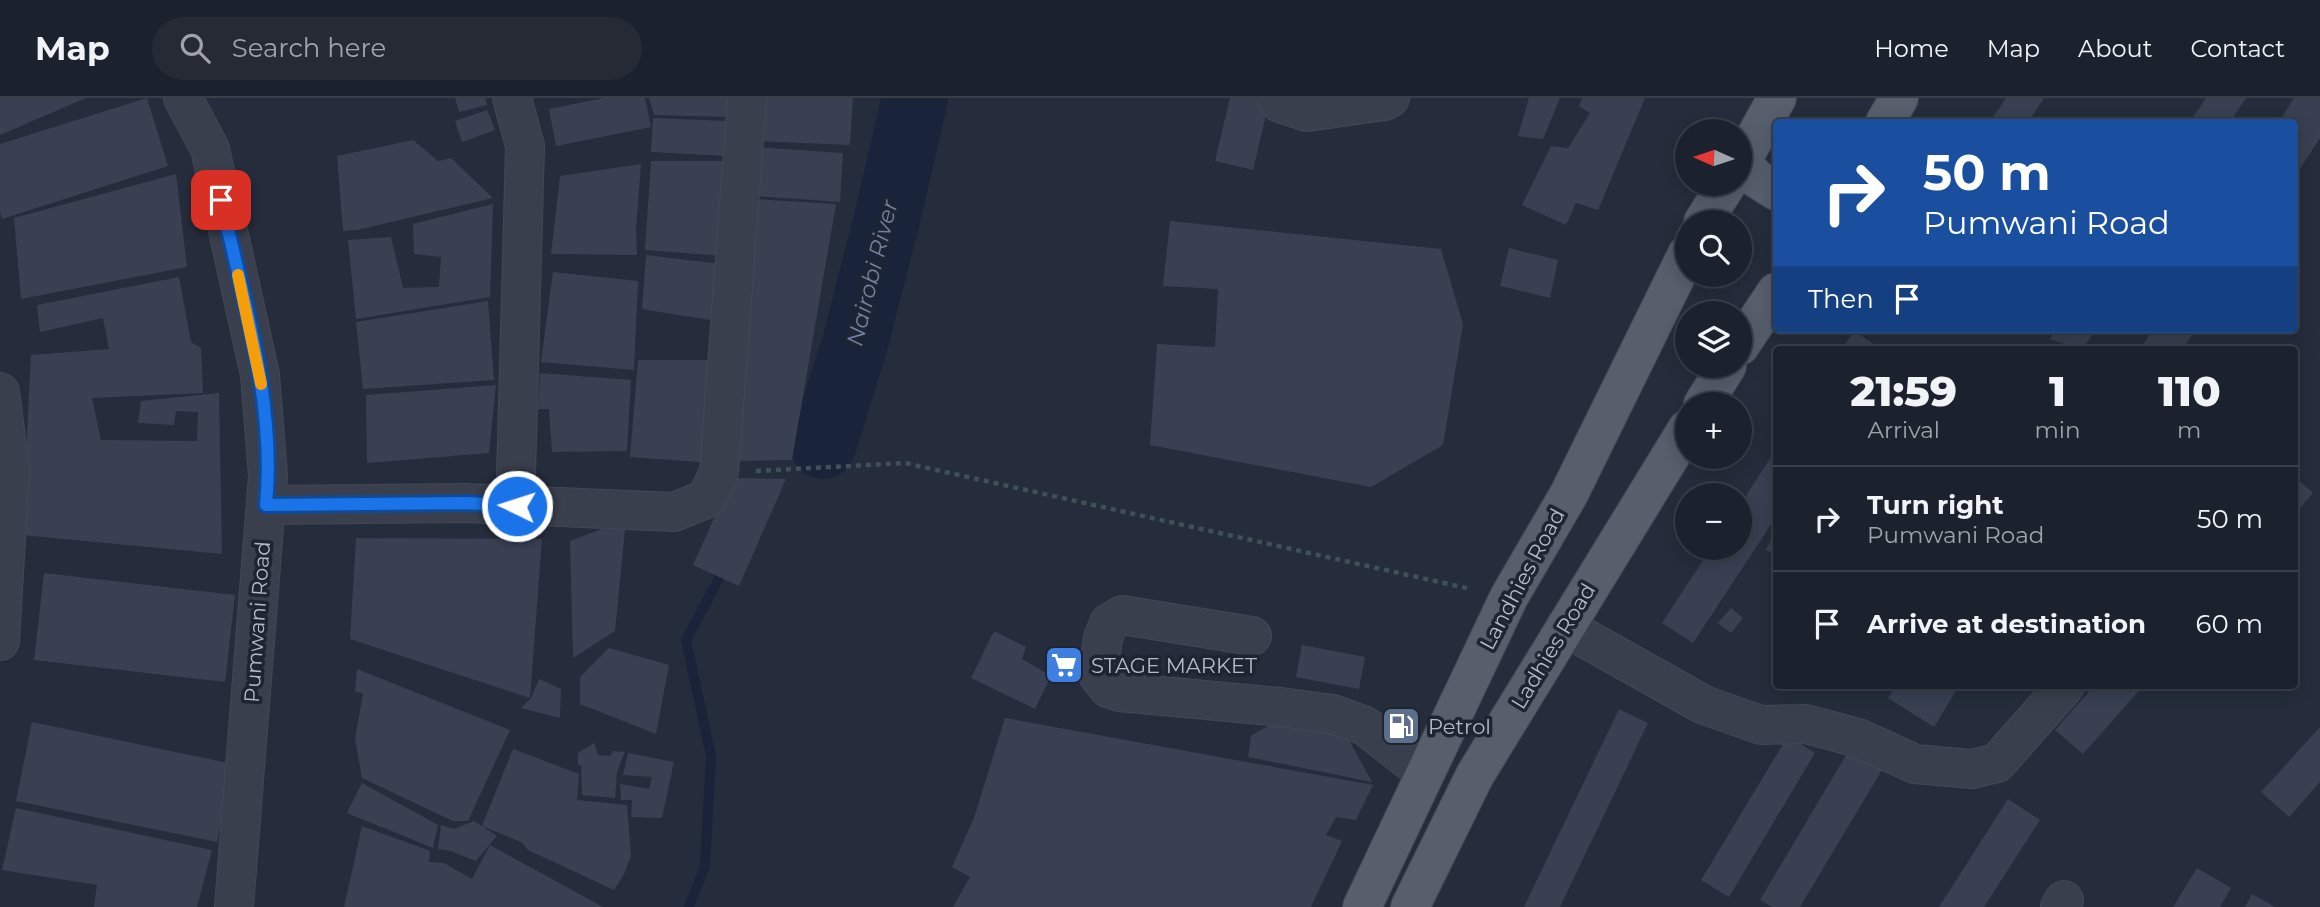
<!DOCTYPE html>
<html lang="en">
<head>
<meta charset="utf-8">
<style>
  body { margin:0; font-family:Montserrat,sans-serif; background:#252a35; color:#f1f3f6; height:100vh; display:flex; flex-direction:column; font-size:26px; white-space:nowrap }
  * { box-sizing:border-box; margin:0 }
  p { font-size:23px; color:#a0a4aa }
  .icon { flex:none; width:38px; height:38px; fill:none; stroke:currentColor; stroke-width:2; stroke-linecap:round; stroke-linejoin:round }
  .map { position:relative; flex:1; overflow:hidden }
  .details { position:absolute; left:1773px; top:248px; width:525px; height:343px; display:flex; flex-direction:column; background:#1c222d; border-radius:7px; box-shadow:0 4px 18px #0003,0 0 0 2px #3a3f49 }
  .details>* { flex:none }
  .top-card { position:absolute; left:1773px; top:21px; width:525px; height:214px; border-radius:7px; box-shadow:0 4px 18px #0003,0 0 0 2px #3a3f49; background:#1a4fa0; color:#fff; overflow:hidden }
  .needle { width:46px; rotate:273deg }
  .tools { position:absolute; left:1675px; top:21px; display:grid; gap:14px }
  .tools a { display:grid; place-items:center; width:77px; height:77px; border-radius:50%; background:#1c222d; box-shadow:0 4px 18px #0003,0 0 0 2px #3a3f49; font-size:35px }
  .pin { position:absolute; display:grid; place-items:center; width:60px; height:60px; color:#fff; margin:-30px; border-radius:14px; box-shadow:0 4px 10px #0006 }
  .me { position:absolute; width:77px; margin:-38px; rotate:274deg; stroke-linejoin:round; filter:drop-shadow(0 0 5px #0008) }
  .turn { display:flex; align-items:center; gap:24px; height:147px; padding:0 35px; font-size:32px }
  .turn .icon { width:91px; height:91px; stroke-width:2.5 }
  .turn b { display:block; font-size:49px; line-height:60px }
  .then { display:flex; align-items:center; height:66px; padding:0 35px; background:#0003; gap:14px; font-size:26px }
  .eta { display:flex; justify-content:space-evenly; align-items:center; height:119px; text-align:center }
  .eta b { font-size:42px; font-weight:800; line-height:49px }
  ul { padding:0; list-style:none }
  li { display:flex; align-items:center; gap:21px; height:105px; padding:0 35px; border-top:2px solid #3a3f49 }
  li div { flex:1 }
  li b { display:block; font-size:26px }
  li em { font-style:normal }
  header { display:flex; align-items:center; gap:42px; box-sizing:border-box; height:98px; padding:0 35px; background:#1c222d; border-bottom:2px solid #3a3f49 }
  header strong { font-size:33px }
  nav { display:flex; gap:38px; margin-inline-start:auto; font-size:24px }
  .search { width:490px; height:63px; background:#252a35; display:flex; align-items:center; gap:18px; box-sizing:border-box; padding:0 24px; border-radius:38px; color:#a0a4aa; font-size:26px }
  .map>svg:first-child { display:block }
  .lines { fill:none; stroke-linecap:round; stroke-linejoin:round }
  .stream { stroke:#192339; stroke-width:10 }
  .river { stroke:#192339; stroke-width:66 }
  .building { fill:#384052 }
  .minor-casing { stroke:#424855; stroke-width:40 }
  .major-casing { stroke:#424855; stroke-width:40 }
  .path { stroke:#405155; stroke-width:4.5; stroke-dasharray:5 5; stroke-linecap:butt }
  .minor { stroke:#393f4c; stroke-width:38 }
  .major { stroke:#575e6c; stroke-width:38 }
  .route-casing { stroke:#114b97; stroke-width:18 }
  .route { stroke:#1a73e8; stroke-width:12 }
  .slow { stroke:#f59e0b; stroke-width:12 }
  .labels { text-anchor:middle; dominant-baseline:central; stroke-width:7; stroke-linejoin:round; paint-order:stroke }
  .street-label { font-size:21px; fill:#b5bac7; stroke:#1e2431 }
  .poi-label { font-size:21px; fill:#b5bac7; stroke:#1e2431; text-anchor:start }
  .water-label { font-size:23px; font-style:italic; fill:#7181a4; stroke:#1e2431 }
</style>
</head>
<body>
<header>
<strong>Map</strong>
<div class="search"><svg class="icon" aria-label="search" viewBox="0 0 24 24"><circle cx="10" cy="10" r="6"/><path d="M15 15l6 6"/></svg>Search here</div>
<nav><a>Home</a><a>Map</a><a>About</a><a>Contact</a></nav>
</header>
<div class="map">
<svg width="2320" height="809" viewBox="0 0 2320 809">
  <rect width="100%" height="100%" fill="#252d3c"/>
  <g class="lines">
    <path class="stream" d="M689 809 705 768 711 658 686 542 726 467"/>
    <path class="river" d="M823 348 855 245 887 121 915 0"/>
  </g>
  <path class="building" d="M0 0H86L0 37Z
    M147 0 168 68 2 121 0 113V46Z
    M455 0H485L487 7 459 14Z
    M604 0H645L651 29 556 48 549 11Z
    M649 0H729L728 19 654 17Z
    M757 0H853L850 47 755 43Z
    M1230 0H1270L1253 72 1215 63Z
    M1529 0H1560L1543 41 1518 38Z
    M1582 0H1645L1598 112 1576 105 1566 127 1522 107 1551 48 1568 50 1590 15 1579 8Z
    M2006 0H2044L2028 24H1990Z
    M2206 0H2246L2230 24H2190Z
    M2294 0H2320V40L2294 80V24H2279Z
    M487 12 495 32 462 44 455 23Z
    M653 20 728 23 727 58 651 54Z
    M413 42 438 63 451 60 493 100 357 132 343 133 337 58Z
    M756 49 843 55 840 104 753 98Z
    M651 63H724L722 158 645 152Z
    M641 66 636 131 637 157 551 156 560 78Z
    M176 76 187 169 21 201 14 120Z
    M754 101 836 106 792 362 734 363Z
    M493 106 490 199 356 221 348 142 391 139 403 190 439 189 441 159 414 156 413 126Z
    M1170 123 1441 151 1463 226 1443 347 1371 389 1150 347 1157 246 1215 249 1218 191 1163 188Z
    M1509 150 1558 162 1550 200 1500 188Z
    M646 157 721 166 722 224 642 211Z
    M553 174 638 183 634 272 541 264Z
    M179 179 191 244 201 250 203 295 92 300 101 342 197 343 198 314 176 313 174 327 138 325 141 303 219 295 222 456 22 437 31 257 109 251 103 220 40 234 37 207Z
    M488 203 494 282 363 291 356 224Z
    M2056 231H2096L2082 252 2050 241Z
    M2153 231H2196L2182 252H2140Z
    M1854 233 1883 252H1841Z
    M638 262H717L713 365 630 359Z
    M540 275 631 282 627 353 552 354 549 311H538Z
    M496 287 489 355 367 365 366 297Z
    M1776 351V419L1693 545 1662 525 1711 450H1740V407Z
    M2294 378 2313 395 2294 417Z
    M732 380 786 381 739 488 693 467Z
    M626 422 615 533 573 560 570 443Z
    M1776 432V457L1766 452Z
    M356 440 542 441 530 600 350 541Z
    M44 475 235 497 225 584 34 562Z
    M1731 510 1743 520 1731 535 1718 525Z
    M994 533 1026 549 1022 561 1051 578 1035 611 971 580Z
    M1302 547 1365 559 1359 591 1296 579Z
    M609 550 669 567 656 636 580 606V579Z
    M357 571 510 632 468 723H453L362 680 355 641 363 595 355 594Z
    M539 581 561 591 560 620 521 610 531 600Z
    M1896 588H1959L1934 629 1888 600Z
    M2094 588H2143L2083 656 2055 632Z
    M1619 611 1648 625 1560 809H1524Z
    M1005 620 1373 687 1356 722 1336 719 1326 737 1342 743 1311 809H953L970 779 952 769 974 720Z
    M1281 620 1346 637 1372 684 1248 659 1251 638Z
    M32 624 233 666 217 744 16 703Z
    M2320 629V684L2289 719 2261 694Z
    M1788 638 1815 655 1729 799 1701 782Z
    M594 645 598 657 610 658 613 653 625 654 617 674 615 700 582 697 581 667H578V655Z
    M1852 647 1885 667 1800 809H1772L1760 802Z
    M513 651 579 676 577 702 627 707 631 758 624 776 614 792 528 752 521 744 482 728Z
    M628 655 674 664 662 720 631 719 632 702H621L620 686 649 691 652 679 623 677Z
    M362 685 438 727 433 750 347 715Z
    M2008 701 2040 722 1984 809H1939Z
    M16 710 212 752 197 809H94L97 787 2 772Z
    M474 723 497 738 476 763 451 753 438 751 441 727 454 731Z
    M362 728 430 753 429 764 444 765 472 781 490 747 603 809H344Z
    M2197 770 2231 790 2220 809H2173Z
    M2252 796 2275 809H2245Z"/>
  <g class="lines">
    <defs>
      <path id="minor" d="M183 0 210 51 260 277 268 378 234 809
        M512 0 525 48 516 378 517 408
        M1278 0 1280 5 1307 14 1384 3 1390 0
        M0 294 10 371 0 543
        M266 407 466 405 674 414 706 401 719 374 747 0
        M1565 529 1704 607 1761 627 1806 626 1858 640 1915 666 1972 671 1997 665 2065 588
        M1252 538 1122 517 1109 525 1103 540 1098 577 1108 590 1120 594 1280 609 1333 616 1365 628 1425 675
        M2060 809 2064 802"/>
      <path id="major" d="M1885 24 1899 0
        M1741 64 1757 81 1776 93
        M1740 66 1777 0
        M1703 124 1727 86
        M1740 248 1776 194
        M1703 306 1727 268
        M1362 809 1509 499 1569 396 1687 156
        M1410 809 1475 677 1687 331"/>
    </defs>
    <use href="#minor" class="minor-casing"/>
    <use href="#major" class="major-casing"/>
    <path class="path" d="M756 373 905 365 1471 491"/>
    <use href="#minor" class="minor"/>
    <use href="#major" class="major"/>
  </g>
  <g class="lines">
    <defs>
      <path id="route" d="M221 102C243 199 276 306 266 407L466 405 517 408"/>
    </defs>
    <use href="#route" class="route-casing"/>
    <use href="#route" class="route"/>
    <path class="slow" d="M238 177 261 286"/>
  </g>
  <defs>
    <symbol id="supermarket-square" viewBox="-11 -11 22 22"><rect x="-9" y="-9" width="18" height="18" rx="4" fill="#3f7fe0" stroke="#1e2431"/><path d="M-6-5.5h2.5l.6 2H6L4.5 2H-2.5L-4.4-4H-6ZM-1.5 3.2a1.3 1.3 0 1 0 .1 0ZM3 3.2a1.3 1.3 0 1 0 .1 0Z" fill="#fff"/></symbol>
    <symbol id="fuel-square" viewBox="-11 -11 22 22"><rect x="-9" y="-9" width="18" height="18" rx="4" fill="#5c6f8a" stroke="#1e2431"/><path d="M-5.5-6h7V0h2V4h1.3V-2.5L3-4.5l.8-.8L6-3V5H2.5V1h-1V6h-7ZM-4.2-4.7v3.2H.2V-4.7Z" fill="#fff"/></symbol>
  </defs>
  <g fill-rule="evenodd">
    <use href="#supermarket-square" x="1042" y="545" width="44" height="44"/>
    <use href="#fuel-square" x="1379" y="606" width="44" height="44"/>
  </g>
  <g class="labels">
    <g class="street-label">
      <text transform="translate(1522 481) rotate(-62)">Landhies Road</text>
      <text transform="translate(257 524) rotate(-86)">Pumwani Road</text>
      <text transform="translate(1553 548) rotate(-59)">Ladhies Road</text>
    </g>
    <g class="poi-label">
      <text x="1091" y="567">STAGE MARKET</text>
      <text x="1428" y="628">Petrol</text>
    </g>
    <g class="water-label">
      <text transform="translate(872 175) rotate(-76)">Nairobi River</text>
    </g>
  </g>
</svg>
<div class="tools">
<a><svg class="needle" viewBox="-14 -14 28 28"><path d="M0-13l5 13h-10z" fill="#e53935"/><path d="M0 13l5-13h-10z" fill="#a0a4aa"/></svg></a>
<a><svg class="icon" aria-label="search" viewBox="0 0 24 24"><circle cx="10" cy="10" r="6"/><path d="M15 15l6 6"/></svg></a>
<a><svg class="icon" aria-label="layers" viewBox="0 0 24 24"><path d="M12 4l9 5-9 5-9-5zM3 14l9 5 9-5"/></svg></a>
<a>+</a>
<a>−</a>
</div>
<div class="pin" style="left:221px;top:102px;background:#d93025"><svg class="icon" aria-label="arrive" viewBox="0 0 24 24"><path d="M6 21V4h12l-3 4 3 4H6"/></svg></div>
<svg class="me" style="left:517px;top:408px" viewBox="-20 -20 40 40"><circle r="17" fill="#1a73e8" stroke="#fff" stroke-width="3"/><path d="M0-11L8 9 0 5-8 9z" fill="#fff"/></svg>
<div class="top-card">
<div class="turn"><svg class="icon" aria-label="right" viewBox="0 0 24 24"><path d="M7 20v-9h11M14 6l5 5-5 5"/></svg><div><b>50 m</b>Pumwani Road</div></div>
<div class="then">Then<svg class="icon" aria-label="arrive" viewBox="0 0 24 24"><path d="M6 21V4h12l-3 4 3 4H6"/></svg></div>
</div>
<section class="details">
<div class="eta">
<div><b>21:59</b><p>Arrival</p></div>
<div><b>1</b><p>min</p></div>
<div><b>110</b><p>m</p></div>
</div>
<ul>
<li><svg class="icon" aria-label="right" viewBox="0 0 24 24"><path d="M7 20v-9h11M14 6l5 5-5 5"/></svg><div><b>Turn right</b><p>Pumwani Road</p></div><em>50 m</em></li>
<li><svg class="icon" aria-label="arrive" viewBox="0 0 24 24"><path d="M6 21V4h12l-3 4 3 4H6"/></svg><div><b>Arrive at destination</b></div><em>60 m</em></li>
</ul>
</section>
</div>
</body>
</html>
